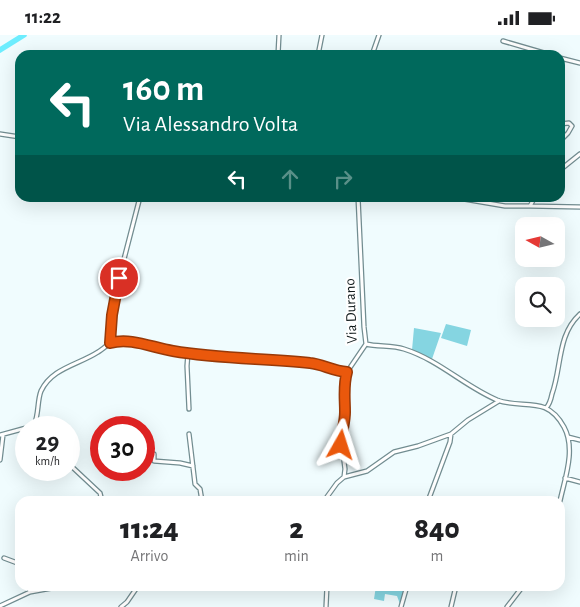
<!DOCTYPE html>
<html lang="it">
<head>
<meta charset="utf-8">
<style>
  body { margin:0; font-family:"Alegreya Sans",sans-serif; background:#f6f6f6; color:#202124; height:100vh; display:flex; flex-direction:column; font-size:19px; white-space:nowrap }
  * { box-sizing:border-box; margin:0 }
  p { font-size:16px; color:#757577 }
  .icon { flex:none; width:28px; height:28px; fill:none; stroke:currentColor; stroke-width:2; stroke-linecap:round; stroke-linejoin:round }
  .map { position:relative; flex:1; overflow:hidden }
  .details { position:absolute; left:15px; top:461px; width:550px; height:95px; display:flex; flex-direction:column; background:#fff; border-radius:15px; box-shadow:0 5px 20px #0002 }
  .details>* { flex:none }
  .guide { position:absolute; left:15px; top:15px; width:550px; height:152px; border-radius:15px; box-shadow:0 5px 20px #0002; background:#00695c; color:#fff; overflow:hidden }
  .needle { width:32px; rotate:278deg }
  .fabs { position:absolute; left:515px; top:182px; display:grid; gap:10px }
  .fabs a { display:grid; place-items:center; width:50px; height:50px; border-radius:10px; background:#fff; box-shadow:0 5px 20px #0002; font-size:25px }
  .speed { position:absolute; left:15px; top:381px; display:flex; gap:10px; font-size:25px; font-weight:700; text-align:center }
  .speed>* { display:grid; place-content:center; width:65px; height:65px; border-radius:50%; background:#fff; box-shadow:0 5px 20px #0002; line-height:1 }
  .speed small { font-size:12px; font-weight:400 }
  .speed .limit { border:8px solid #d22; background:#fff; color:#111 }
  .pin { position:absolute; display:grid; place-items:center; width:42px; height:42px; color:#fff; margin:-21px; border:2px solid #fff; border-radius:50%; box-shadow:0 1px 5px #0007 }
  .me { position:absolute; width:55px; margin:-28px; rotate:6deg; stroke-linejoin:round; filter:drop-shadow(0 0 4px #0008) }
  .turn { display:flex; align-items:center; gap:18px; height:105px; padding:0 25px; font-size:22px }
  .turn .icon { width:65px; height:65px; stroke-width:2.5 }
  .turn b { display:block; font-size:35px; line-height:42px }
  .lanes { display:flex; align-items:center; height:48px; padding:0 25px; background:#0003; justify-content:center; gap:25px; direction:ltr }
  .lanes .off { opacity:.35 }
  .eta { display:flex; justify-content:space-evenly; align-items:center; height:85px; text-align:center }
  .eta b { font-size:30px; font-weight:800; line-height:35px }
  .status { display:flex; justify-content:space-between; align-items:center; height:35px; padding:0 25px; background:#fff; direction:ltr }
  .status svg { height:14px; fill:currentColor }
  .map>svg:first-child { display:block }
  .green { fill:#85d5e1 }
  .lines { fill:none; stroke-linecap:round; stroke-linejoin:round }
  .river { stroke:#6dedfe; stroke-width:5.5 }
  .minor-casing { stroke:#728d91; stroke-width:5.5 }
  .minor { stroke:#fff; stroke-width:3 }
  .route-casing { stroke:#983908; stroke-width:12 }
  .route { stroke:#ea580c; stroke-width:9 }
  .labels { text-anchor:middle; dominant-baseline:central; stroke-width:4.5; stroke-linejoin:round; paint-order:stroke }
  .street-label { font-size:15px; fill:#0f1a1b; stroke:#fff }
</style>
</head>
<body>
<div class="status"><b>11:22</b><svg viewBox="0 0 49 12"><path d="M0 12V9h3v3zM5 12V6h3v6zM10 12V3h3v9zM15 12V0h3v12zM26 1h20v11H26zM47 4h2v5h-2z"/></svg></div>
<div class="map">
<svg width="580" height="572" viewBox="0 0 580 572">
  <rect width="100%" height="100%" fill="#f0fcfe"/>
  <path class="green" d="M446 289 471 295 467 311 441 303Z
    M414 293 441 298 432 324 412 315Z
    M376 551 404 555 400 569 397 561 385 559 384 566 374 564Z"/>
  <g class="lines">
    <path class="river" d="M0 15 24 0"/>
    <defs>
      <path id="minor" d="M503 6 551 20
        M278 20 279 0
        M318 20 322 0
        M372 20 379 0
        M560 23 580 28
        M560 89 569 88 572 91 568 98 560 106
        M0 99 20 102
        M560 135 580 119
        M452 162 505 171H530L535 162
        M530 171 580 172
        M110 308C131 302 153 313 173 316 219 324 265 323 310 328 322 329 333 336 347 337
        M366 309C378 312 392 310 404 314 439 325 464 351 497 365 523 375 546 359 564 392 576 414 565 443 560 466
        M188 318 187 331 189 374
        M546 373C550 369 551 364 552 359 562 331 557 300 580 279
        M37 392 34 390C39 380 37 366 41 356 52 333 78 330 98 317 102 315 106 311 110 308L115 259 140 162
        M189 399 195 449 200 454 202 466
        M0 400 26 393
        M568 402 580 405
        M144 418 154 419V426L180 428 193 431
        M0 425 3 400
        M69 429 100 458 102 466
        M344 442 345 434 341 403 345 378 344 347 347 337 366 309 364 292 358 162
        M565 443 580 447
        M324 466 337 448 344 442 367 436 394 417 418 411 451 399 468 385 499 366
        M428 466 450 407 451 399
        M4 523 20 529
        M29 551 30 557
        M0 571 30 557 63 551
        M121 572 127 567 138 551
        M326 572 327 551
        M401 572 407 551
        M451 572 456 551
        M507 572 523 551"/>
    </defs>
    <use href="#minor" class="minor-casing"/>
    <use href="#minor" class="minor"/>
  </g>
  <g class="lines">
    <defs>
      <path id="route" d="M119 243 112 280 110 308C131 302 153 313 173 316 219 324 265 323 310 328 322 329 333 336 347 337 343 351 345 363 345 377 345 388 341 399 341 410"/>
    </defs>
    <use href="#route" class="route-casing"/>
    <use href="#route" class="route"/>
  </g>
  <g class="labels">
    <g class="street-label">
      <text transform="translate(351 276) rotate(-92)">Via Durano</text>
    </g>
  </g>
</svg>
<div class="fabs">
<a><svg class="needle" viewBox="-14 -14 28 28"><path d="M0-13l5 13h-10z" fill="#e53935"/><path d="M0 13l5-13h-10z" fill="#757577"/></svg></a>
<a><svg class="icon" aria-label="search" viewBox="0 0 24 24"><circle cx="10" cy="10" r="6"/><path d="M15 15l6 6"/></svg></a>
</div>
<div class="speed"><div>29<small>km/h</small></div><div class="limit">30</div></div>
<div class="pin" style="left:119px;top:243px;background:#d93025"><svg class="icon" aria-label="arrive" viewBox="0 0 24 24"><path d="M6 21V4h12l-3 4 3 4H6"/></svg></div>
<svg class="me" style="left:341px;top:410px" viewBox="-20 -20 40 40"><path d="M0-17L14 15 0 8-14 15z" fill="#ea580c" stroke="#fff" stroke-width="4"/></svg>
<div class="guide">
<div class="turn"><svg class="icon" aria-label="left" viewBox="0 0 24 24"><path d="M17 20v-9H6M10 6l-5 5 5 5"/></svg><div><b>160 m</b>Via Alessandro Volta</div></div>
<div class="lanes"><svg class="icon" aria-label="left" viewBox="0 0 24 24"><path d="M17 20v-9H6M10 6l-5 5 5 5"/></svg><svg class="icon off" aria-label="ahead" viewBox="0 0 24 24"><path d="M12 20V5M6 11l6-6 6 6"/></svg><svg class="icon off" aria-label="right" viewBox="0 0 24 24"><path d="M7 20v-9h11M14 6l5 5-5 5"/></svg></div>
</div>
<section class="details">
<div class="eta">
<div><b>11:24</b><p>Arrivo</p></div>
<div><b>2</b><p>min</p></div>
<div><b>840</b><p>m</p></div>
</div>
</section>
</div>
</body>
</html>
